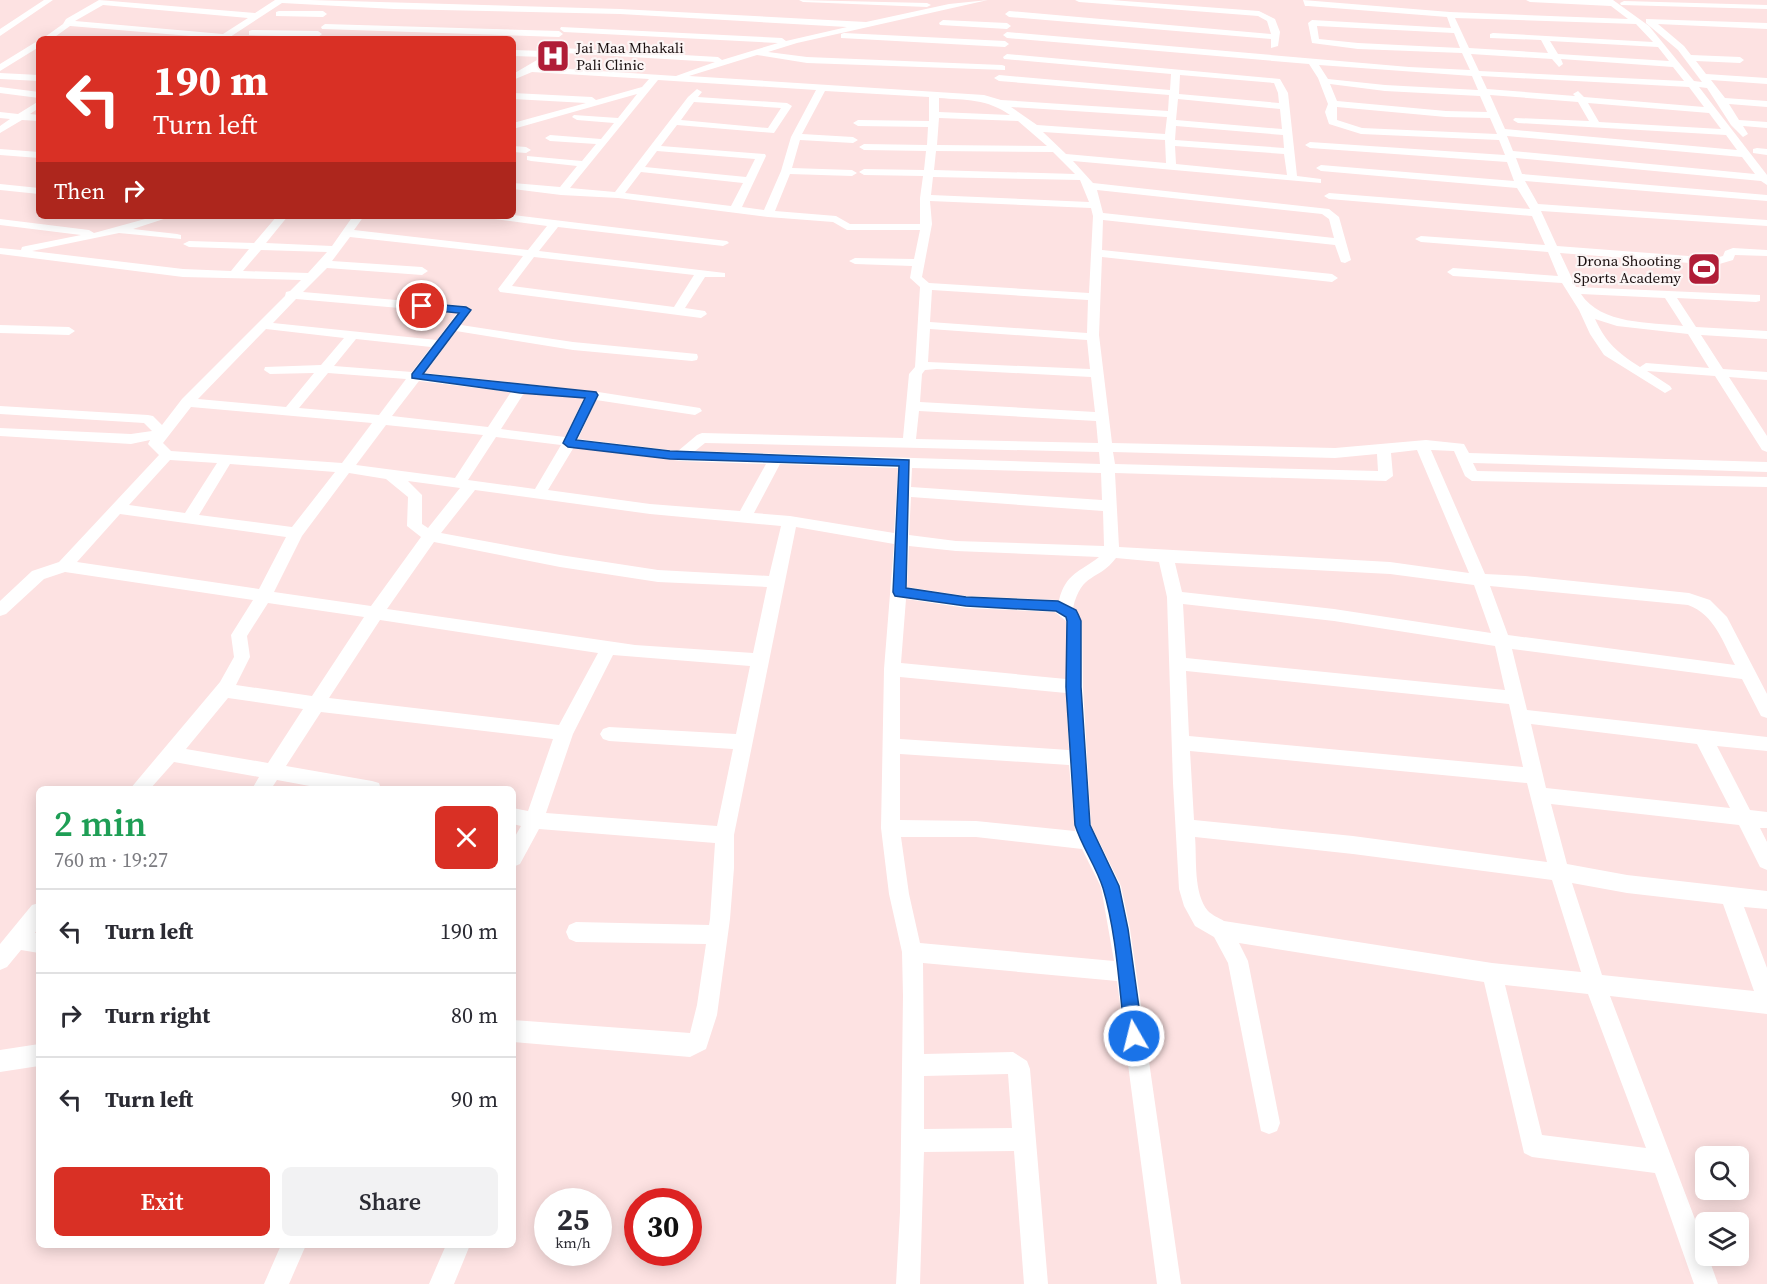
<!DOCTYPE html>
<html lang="en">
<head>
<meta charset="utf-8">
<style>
  body { margin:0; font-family:"Source Serif 4",serif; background:#f2f2f3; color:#2b2b33; height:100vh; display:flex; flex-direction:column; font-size:22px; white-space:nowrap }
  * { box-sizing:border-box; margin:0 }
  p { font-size:20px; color:#7c7c81 }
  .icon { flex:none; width:33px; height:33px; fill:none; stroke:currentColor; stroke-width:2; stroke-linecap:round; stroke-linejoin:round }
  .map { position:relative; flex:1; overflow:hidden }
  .drawer { position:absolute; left:36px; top:786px; width:480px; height:462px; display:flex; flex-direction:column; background:#fff; border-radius:9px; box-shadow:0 3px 15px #0003 }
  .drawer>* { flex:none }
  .hud { position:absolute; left:36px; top:36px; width:480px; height:183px; border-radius:9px; box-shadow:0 3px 15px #0003; background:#d93025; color:#fff; overflow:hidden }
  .buttons { position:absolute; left:1695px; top:1146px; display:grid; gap:12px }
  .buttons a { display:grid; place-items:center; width:54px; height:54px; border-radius:9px; background:#fff; box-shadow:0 3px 15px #0003; font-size:30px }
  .speed { position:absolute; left:534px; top:1188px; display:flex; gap:12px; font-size:30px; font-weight:700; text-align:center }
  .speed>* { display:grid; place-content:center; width:78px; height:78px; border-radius:50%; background:#fff; box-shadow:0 3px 15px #0003; line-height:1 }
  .speed small { font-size:15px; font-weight:400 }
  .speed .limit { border:9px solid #d22; background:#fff; color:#111 }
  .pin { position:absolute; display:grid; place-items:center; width:51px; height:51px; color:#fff; margin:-26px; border:3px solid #fff; border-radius:50%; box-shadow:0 2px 6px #0007 }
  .me { position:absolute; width:66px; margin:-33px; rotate:352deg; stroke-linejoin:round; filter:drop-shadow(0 0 4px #0008) }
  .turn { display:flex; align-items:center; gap:21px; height:126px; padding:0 18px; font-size:27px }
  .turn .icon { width:78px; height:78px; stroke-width:2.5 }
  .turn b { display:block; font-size:42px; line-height:51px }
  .then { display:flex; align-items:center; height:57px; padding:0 18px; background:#0003; gap:12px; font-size:22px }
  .round { display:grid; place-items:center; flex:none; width:63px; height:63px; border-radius:9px; background:#f2f2f3 }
  .summary { display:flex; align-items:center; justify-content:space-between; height:102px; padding:0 18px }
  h1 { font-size:36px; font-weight:600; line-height:45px; color:#1e9e55 }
  .cta { display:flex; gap:12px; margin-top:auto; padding:12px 18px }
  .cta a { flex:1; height:69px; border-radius:9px; background:#d93025; color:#fff; font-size:24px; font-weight:600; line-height:69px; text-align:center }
  .cta a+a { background:#f2f2f3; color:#2b2b33 }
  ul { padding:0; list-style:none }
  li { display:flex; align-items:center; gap:18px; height:84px; padding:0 18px; border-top:2px solid #e1e1e2 }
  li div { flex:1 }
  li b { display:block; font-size:22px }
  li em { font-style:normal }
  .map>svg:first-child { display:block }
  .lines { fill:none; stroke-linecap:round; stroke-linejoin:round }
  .minor { fill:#fff; fill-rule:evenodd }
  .route { fill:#1a73e8; stroke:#114b97; stroke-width:1.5 }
  .labels { text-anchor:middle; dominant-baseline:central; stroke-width:4.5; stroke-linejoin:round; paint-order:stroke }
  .far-poi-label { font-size:15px; fill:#1b1010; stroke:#fcf5f5; text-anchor:start }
</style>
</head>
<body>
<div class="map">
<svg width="1767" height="1284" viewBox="0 0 1767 1284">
  <rect width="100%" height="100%" fill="#fde2e2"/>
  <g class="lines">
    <path class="minor" d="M44 0H53L0 36V29Z
      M99 0 255 13 275 0H310L620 9 866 22 949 4 988 0 797 43 768 52 807 57 1002 65 1005 66V70L807 63 757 55 689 76 984 95 1001 100 1168 111 1169 95 999 81 994 78 999 75 1170 90 1171 74 1004 59 1003 57 1007 54 1280 79 1288 93 1297 176 1321 179V183L1073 161 1093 183 1329 209 1339 217 1351 260 1345 263 1341 262 1335 245 1103 220 1102 250 1332 274 1338 278 1332 282 1102 257 1099 335 1112 443 1335 448 1426 440 1464 444 1469 453 1767 462V472L1473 463 1477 471 1767 477V487L1472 481 1465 476 1454 451 1431 450 1485 574 1525 576 1689 593 1710 600 1727 617 1767 694V718L1761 716 1742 679 1512 649 1527 710 1767 737V751L1717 746 1750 810 1767 812V828H1760L1767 842V870L1760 867 1739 825 1551 804 1567 864 1627 875 1767 891V909L1744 907 1767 968V1014L1610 996 1706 1248V1256H1708L1718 1284H1694L1655 1173 1532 1157 1524 1153 1484 982 1239 943 1248 961 1280 1123 1277 1131 1269 1134 1261 1131 1228 963 1214 937 1195 926 1184 906 1179 889 1173 783 1167 597 1159 562 1116 558C1098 582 1082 571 1073 608L1082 621 1083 687 1091 825 1121 886 1130 929 1181 1284H1157L1117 981 923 963 924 1054 1013 1052 1027 1061 1030 1069 1048 1284H1024L1014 1151 924 1152 920 1284H896L900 1212 903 996 902 952 889 894 881 828 884 669 894 544 796 527 734 835V868L730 919 717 1015 706 1049 690 1057 513 1042V1020L690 1033 697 1005 706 944 576 942 569 939 566 932 569 925 576 922 709 925 710 919 715 843 539 829 520 864 513 867V840L521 826 513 824V808L528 811 553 739 321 712 286 766 372 781 379 783 381 789H326L277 780 271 789H252L259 777 174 762 150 789H130L220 682 234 657 231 635 253 600 65 572 44 579 6 614 0 616V601L32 571 59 562 159 455 148 444 150 440 131 444 0 436V428L131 434 152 431 144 423 0 414V406L148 415 153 416 162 425 182 399 285 296 286 292 290 291 301 280 183 277 0 254V248L21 250 22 247 26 246 81 235 0 225V219L89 230 94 233 156 216H173L133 229 177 234 181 235V239L119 233 32 251 183 269 231 271 249 249 189 247 183 244 189 241 254 243 277 216H288L266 243 332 246 353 216H364L354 230 528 250 547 226 494 219 489 216 513 215 727 241 729 243 723 246 558 227 539 251 725 273V277H705L685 308 705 311 707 314 701 318 500 292 498 289 523 256 350 237 332 261 422 267 428 271 422 275 327 268 303 292 466 306 472 310 461 325 573 342 697 354 698 357 697 360 692 361 573 350 456 331 425 373 592 391 700 408 702 411 695 415 596 400 578 439 678 451 697 435 702 433 903 438 909 374 915 367 920 287 910 278 912 266 855 264 849 261 855 258 914 259 920 230H847L833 222 768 217 618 198 561 195 513 189V183L560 187 577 166 531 161 527 160V156L582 161 596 144 550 141 545 138 550 135 601 139 614 123 577 120 572 117 574 115 618 118 637 94 513 129V123L586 103 513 99V93L592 97 596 100 642 87 649 79 532 72 513 80V74L537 60 541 63 538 67 676 76 715 62 548 52 545 51V47L718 57 722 60 778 43 564 32 560 29 561 27 782 38 786 41 847 27 620 14 394 9 282 3 227 39 70 26 52 39H42L63 24 66 19ZM103 5 248 18 223 34 75 21ZM1180 75 1274 83 1278 93 1279 103 1179 94ZM658 80 816 90 791 137 781 171 764 210 742 207 766 156 765 154 661 146 677 125 774 133 792 106 787 103 698 97 702 92 697 89 688 97 615 192 570 188ZM825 91 929 97V121L858 120 853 123 858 126 928 127 927 145 864 144 859 147 864 150 926 151 924 170 864 169 859 172 864 175 923 176 920 198V224H850L836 216 775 211 790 174 852 176 857 173 852 170 792 168 800 140 853 143 858 140 853 137 802 134ZM939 98C965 100 988 99 1010 115L939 112ZM1178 99 1280 109 1282 129 1176 120ZM694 102 781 108 768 128 681 120ZM1011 107 1167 117 1165 134 1037 125ZM939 118 1018 121 1047 146 937 145ZM1176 126 1283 135 1284 148 1175 140ZM1043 132 1165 140 1166 163 1066 154ZM1175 146 1284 154 1287 175 1176 164ZM657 151 755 159 746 177 645 167ZM936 151 1053 152 1075 174 934 170ZM641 172 743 183 731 206 625 193ZM933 177 1080 180 1089 202 931 195ZM1097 190 1322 214 1329 219 1334 238 1103 213ZM930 201 1091 208 1093 216 1089 293 929 283 922 277 932 224ZM261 250 327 252 308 273 243 271ZM534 257 694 275 674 307 512 286ZM932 290 1088 300 1087 333 930 322ZM296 299 457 313 437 340 273 323ZM266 329 344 338 321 365 265 367 264 370 270 374 314 373 286 407 198 399ZM930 329 1087 340 1090 369 928 362ZM356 339 431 347 412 372 334 366ZM937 369 1091 377 1095 412 920 402 922 374 925 370ZM328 373 406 379 379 415 299 408ZM419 381 511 392 488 427 392 416ZM524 393 584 398 565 437 501 429ZM191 407 372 423 342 463 171 451 163 443ZM919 411 1096 421 1098 443 916 439ZM386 425 483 435 455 478 356 465ZM496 437 561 445 535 489 468 480ZM705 443 1099 452 1100 464 695 451ZM574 447 681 461 766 464 740 511 650 504 548 490ZM1417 450 1469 573 1390 562 1119 547 1115 473 1386 481 1393 476 1391 453ZM1113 452 1335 458 1377 454 1378 471 1115 464ZM170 460 217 463 185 513 129 505ZM230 464 335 472 292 527 199 515ZM780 464 898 468 894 533 790 516 754 513ZM912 468 1101 473 1102 500 911 487ZM349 473 386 479 408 497 407 526 421 537 371 606 274 592 302 536ZM408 481 460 488 428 528 422 524V495ZM475 490 650 514 781 526 769 576 658 570 560 555 441 533ZM911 497 1103 511 1104 546 956 541 909 535ZM120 514 286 537 259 589 77 562ZM434 542 560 567 658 582 767 587 753 653 635 645 387 609ZM909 546 956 551 1099 557C1080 572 1066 573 1059 600L966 596 907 587ZM1175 563 1390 574 1474 585 1491 633 1334 609 1182 592ZM1490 586 1688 605C1714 614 1723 642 1735 665L1508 635ZM906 599 966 608 1055 612 1066 621V679L901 663ZM268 603 364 617 312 696 236 685 250 657 247 636ZM1183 604 1334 621 1495 646 1505 690 1186 658ZM380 620 598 653 559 725 329 698ZM613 655 750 666 736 734 609 727 603 729 600 734 603 739 609 741 733 749 717 826 546 813 573 734ZM1186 671 1509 704 1523 767 1189 736ZM900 677 1066 693 1069 750 900 739ZM228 698 303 709 268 763 186 749ZM1531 724 1697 744 1730 808 1546 788ZM1190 751 1527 783 1547 862 1353 836 1194 820ZM900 754 1069 765 1075 831 976 821 900 820ZM901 837H976L1082 849 1101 887 1114 961 920 943 909 894ZM1195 837 1353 854 1552 880 1581 972 1492 963 1224 921C1219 918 1212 915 1208 911 1193 893 1197 859 1195 837ZM1572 883 1627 893 1723 904 1754 991 1602 975ZM1505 985 1588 994 1646 1148 1542 1135ZM1008 1074 1012 1128 924 1129V1076Z
      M799 0 927 3 931 5 927 7 803 2Z
      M1075 0H1111L1259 11 1275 19 1280 32 1278 46 1271 48V39L1009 17 1005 14 1009 11 1271 34 1267 21 1258 16 1079 2Z
      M1303 0 1450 12 1628 19 1611 6 1530 2 1526 0H1613L1649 26 1694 81 1702 82 1678 50 1646 23V19L1767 23V29L1658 24 1684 46 1691 55 1740 57 1744 60 1740 63 1696 61 1706 74 1767 78V84L1711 80 1725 98 1767 101V107L1729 104 1739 120 1767 122V128L1743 126 1748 134 1743 137 1731 125 1707 88 1699 87 1767 175V185L1761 181 1516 158 1522 174 1767 195V201L1525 181 1538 204 1767 220V226L1541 211 1557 246 1715 258 1723 256 1725 251 1733 248 1767 250V256L1735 255 1733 260 1716 265 1560 253 1576 287 1760 295V301L1756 302 1677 298 1696 327 1767 331V339L1701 335 1723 369 1767 372V380L1729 377 1767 436V452L1762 450 1715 376 1647 371 1670 386 1672 389 1665 393 1604 355 1590 334 1579 310 1562 283 1453 276 1447 272 1453 268 1558 276 1548 252 1421 242 1415 239 1421 236 1545 245 1532 216 1329 199 1324 196 1329 193 1530 209 1517 188 1321 171 1316 168 1321 165 1514 181 1507 162 1310 148 1305 145 1310 142 1505 155 1499 140 1361 134 1329 124 1325 112 1328 104 1318 78 1309 64 1007 38 1003 35 1007 32 1409 67 1470 70 1462 53 1358 49 1312 43 1308 23 1312 20 1451 28 1447 17 1308 6H1305ZM1455 18 1636 24 1653 42 1493 33 1490 34V38L1541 40 1548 53 1469 48ZM1317 26 1454 33 1460 48 1358 43 1319 39ZM1550 41 1658 47 1669 61 1558 54ZM1471 54 1552 59 1559 67 1563 64 1561 59 1673 67 1684 81 1479 71ZM1319 65 1472 76 1478 90 1385 85 1328 79ZM1481 76 1689 87 1704 107 1584 97 1578 91 1573 94 1575 96 1487 89ZM1330 84 1385 91 1480 96 1487 112 1446 111 1337 101ZM1490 95 1578 102 1589 121 1515 118 1513 120 1518 123 1726 135 1737 150 1505 129ZM1588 103 1709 113 1721 129 1599 122ZM1337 107 1446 117 1490 118 1497 134 1362 128 1337 120ZM1507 136 1742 157 1755 174 1513 151ZM1581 294 1665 298 1683 326C1650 322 1601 325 1581 294ZM1595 319 1617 326 1688 334 1709 368 1646 363 1640 367C1617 352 1607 344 1595 319Z
      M1624 1 1767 5V9L1621 5 1620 3Z
      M279 11H323L327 14 323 17 276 16V12Z
      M943 20 1007 23 1011 26 1007 29 940 25 939 23Z
      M325 24 559 31 563 34 559 37 322 29 321 27Z
      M252 30 318 31 322 34 318 37 249 35V31Z
      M844 33 1005 41 1009 44 1005 47 841 38V34Z
      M39 40V47L0 71V64Z
      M513 50 544 51 548 54 544 57 513 56Z
      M0 73 39 75V81L0 79Z
      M0 87 39 92V98L0 93Z
      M39 101V108L30 114 39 115V121L22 120 0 133V126L10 119 0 118V112L18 114Z
      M513 146 526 147 531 150 526 153 513 152Z
      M1757 148 1767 149V155L1753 153V149Z
      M0 149 39 152V158L0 155Z
      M0 184 39 188V194L0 190Z
      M0 325 69 327 75 331 69 335 0 333Z
      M39 903V927L35 933H39V953L21 950 7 967 0 970V944L32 905Z
      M39 1044V1066L0 1072V1050Z
      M281 1245H306L289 1284H264Z
      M446 1245H470L454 1284H429Z"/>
  </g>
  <path class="route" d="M422 303 466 307 471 310 423 374 596 392 598 395 576 440 670 451 909 460 906 588 966 597 1058 601 1076 610 1078 614 1081 621V687L1090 825 1119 886 1128 929 1143 1036 1141 1042 1134 1045 1128 1042 1125 1036C1119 988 1117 935 1103 888 1096 866 1082 847 1075 825L1066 687 1067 621 1066 617 1056 611 966 606 895 596 893 592 899 466 670 459 568 447 563 443 585 398 520 393 412 378V374L459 313 419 309 417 306Z"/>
  <defs>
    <symbol id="hospital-square" viewBox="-11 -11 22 22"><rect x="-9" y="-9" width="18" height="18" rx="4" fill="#b01d37" stroke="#fcf5f5"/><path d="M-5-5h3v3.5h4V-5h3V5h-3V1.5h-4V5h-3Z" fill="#fff"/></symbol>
    <symbol id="stadium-square" viewBox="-11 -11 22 22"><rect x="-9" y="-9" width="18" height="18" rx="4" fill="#b01d37" stroke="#fcf5f5"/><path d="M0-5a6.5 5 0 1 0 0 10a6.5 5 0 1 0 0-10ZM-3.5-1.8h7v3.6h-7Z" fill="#fff"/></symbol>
  </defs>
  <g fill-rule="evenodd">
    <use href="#hospital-square" x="534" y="37" width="38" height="38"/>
    <use href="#stadium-square" x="1685" y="250" width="38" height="38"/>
  </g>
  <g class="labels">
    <g class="far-poi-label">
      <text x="576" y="47">Jai Maa Mhakali<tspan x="576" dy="17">Pali Clinic</tspan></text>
      <text x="1681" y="260" text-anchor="end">Drona Shooting<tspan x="1681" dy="17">Sports Academy</tspan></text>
    </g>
  </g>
</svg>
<div class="buttons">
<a><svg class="icon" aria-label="search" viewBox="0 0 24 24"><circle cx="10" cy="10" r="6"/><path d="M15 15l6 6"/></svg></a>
<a><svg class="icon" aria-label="layers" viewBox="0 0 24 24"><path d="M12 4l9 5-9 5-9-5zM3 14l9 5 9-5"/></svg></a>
</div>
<div class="speed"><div>25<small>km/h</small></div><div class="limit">30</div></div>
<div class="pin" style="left:422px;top:306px;background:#d93025"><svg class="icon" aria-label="arrive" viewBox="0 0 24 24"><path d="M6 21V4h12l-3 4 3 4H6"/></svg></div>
<svg class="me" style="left:1134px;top:1036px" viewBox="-20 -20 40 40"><circle r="17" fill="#1a73e8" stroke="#fff" stroke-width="3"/><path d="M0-11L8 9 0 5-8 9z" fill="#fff"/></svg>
<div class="hud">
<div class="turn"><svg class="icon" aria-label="left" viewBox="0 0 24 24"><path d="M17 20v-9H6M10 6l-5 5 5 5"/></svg><div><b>190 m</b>Turn left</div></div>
<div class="then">Then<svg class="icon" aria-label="right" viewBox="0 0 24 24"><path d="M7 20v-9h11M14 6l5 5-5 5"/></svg></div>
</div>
<section class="drawer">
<div class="summary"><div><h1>2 min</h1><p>760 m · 19:27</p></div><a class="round" style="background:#d93025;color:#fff"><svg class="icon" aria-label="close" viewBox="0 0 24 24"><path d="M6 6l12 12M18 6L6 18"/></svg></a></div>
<ul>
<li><svg class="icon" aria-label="left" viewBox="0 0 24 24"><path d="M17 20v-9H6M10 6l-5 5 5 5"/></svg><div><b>Turn left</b></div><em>190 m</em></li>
<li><svg class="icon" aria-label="right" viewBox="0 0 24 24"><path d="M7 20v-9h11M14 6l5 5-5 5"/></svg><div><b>Turn right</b></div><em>80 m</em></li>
<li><svg class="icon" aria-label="left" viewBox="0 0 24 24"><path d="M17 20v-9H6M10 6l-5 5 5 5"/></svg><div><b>Turn left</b></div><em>90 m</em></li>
</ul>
<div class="cta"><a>Exit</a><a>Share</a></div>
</section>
</div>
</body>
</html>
